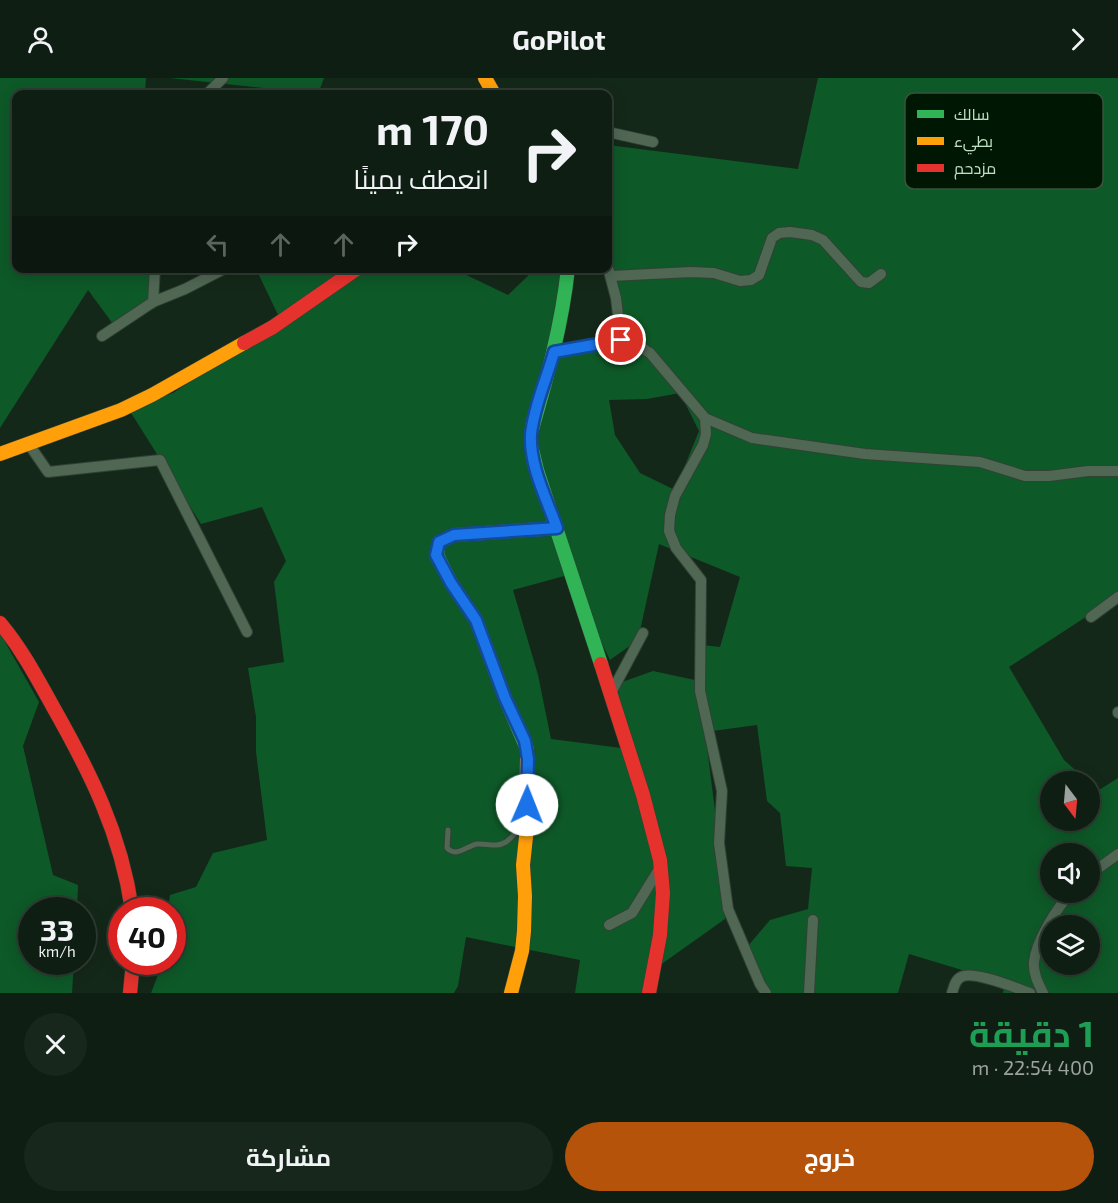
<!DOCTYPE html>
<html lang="ar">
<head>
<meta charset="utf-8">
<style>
  body { margin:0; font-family:"Exo 2",Cairo,sans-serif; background:#18271c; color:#f1f3f6; direction:rtl; height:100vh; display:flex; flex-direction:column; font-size:22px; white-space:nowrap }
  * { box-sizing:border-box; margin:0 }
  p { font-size:20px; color:#9ba2a0 }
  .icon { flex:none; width:33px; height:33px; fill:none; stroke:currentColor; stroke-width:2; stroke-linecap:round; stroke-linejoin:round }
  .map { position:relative; height:915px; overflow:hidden; direction:ltr }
  .panel { display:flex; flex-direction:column; background:#0f1e13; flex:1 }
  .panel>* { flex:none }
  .banner { position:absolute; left:12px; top:12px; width:600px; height:183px; border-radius:12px; box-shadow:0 3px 15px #0003,0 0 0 2px #2f3c33; direction:rtl; background:#0f1e13; color:#f1f3f6; overflow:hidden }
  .needle { width:39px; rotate:164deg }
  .fabs { position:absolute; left:1040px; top:693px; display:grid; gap:12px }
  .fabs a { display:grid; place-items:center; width:60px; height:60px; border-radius:50%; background:#0f1e13; box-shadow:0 3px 15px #0003,0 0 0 2px #2f3c33; font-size:30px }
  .speed { position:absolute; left:18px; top:819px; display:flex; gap:12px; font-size:30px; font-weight:700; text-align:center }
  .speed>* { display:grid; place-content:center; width:78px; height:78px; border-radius:50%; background:#0f1e13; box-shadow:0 3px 15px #0003,0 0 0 2px #2f3c33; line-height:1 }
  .speed small { font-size:15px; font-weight:400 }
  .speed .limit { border:9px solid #d22; background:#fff; color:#111 }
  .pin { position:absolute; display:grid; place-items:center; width:51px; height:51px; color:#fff; margin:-26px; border:3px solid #fff; border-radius:50%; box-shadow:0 2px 6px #0007 }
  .me { position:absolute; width:66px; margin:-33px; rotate:1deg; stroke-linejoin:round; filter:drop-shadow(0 0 4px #0008) }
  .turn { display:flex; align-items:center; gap:21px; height:126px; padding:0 24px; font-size:27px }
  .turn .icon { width:78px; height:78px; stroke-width:2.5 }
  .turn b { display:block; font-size:42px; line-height:51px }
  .lanes { display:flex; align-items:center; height:57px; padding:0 24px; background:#0003; justify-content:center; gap:30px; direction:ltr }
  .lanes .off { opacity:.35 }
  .round { display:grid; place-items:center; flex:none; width:63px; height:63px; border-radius:32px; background:#18271c }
  .headline { display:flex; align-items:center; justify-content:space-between; height:102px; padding:0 24px }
  h1 { font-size:36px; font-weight:700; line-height:45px; color:#1e9e55 }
  .action { display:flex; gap:12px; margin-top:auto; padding:12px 24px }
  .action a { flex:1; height:69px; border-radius:36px; background:#b45309; color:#fff; font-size:24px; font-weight:700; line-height:69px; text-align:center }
  .action a+a { background:#18271c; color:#f1f3f6 }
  header { display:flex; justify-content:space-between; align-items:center; height:78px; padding:0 24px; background:#0f1e13; font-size:27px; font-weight:700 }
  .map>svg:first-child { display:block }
  .green { fill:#0e5928; fill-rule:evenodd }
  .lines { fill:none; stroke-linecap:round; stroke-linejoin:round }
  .lane-casing { stroke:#314235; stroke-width:7 }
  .street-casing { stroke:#314235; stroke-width:12 }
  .fast-casing { stroke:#314235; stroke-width:15 }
  .slow-casing { stroke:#314235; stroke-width:15 }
  .jam-casing { stroke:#314235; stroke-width:15 }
  .lane { stroke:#506754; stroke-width:5 }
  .street { stroke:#506754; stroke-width:10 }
  .fast { stroke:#30b455; stroke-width:14 }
  .slow { stroke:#ff9f0a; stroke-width:14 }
  .jam { stroke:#e5322d; stroke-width:14 }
  .route-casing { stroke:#114b97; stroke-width:15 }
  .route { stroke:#1a73e8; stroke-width:10 }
  .key { fill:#001704; stroke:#39533d; stroke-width:1.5 }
  .key-label { font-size:16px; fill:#bfe0c3 }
</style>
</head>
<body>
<header><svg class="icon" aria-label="forward" viewBox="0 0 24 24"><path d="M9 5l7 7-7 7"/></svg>GoPilot<svg class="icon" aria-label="person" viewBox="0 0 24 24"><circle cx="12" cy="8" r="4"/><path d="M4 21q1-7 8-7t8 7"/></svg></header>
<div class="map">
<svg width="1118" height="915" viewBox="0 0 1118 915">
  <rect width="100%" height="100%" fill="#142819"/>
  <path class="green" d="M0 0H146L145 16H16V190L158 191 156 230 113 246 88 212 0 350Z
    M170 0H324L318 16Z
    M818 0H1118V518L1009 589 1064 682 1089 704H1050V742H1089V704L1099 712 1118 700V915H1003L1005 905 909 876 898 915H761L748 868 770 842 808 831 812 790 786 788 780 735 767 723 757 647 705 654 716 740 725 841 656 890 649 915H575L580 882 466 859 458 908 454 915H151L163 884H172V832H168L170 817 196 809 213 775 267 762 256 674V639L248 590 284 584 274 504 286 483 262 429 201 446 128 330 173 315 281 243 256 191H454L508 217 535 191H560L565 218 558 270 620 259 608 173V67L798 91ZM680 315 699 353 675 412 640 395 615 357 609 322 647 321ZM659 466 740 499 720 569 702 567 695 602 653 593 611 608 629 671 551 661 538 597 513 512 568 497 610 582 638 562ZM1050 776H1089V814H1050ZM1050 848H1089V886H1050Z
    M0 555 39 624 23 668 53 797 78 807 77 832H32V884H74L72 915H0Z"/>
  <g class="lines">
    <defs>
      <path id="lane" d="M448 752 447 770C457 780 466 768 477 766 487 765 496 770 506 764 512 760 517 752 523 747"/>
      <path id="street" d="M207 16 223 0
        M608 54 653 64
        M155 190 153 224 185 211 226 190
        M608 190 616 220 621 262
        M611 198 691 194 714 195 740 203 751 202 759 197 772 160 779 155 790 154 812 157 823 162 861 204 869 205 881 196
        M102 258 153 224
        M554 274 610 263H631L650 275 705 340 752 360 865 376 980 384 1025 398H1049L1088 393H1118
        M705 340 706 356 703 367 675 418 670 437 669 453 676 470 701 502 700 613 722 713 719 765 728 831 760 906 766 915
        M28 365 48 394 160 382 247 554
        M1091 539 1118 519
        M610 617 643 555
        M1118 635V634
        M1089 797 1118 776
        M609 847 632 835 661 788
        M809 915 813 842
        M952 915C954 909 955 902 961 899 973 892 1016 910 1030 915
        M1043 915C1038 905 1033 895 1034 884 1036 863 1057 829 1072 814"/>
      <path id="fast" d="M568 190C562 247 547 300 531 355V367L537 392 601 586
        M527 678V671L505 620 476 542 451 505 437 477 439 464 454 457 557 450"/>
      <path id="slow" d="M485 0 494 16
        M0 376 121 332 152 317 244 265
        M511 915 522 873 524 853 525 818 523 787 526 759 527 678"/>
      <path id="jam" d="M244 265 273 249 358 190
        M0 545C21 570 36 598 52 627 90 694 121 755 132 832
        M601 586 643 717 660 782 663 815 660 857 649 915
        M130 915 133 884"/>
    </defs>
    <use href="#lane" class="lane-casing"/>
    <use href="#street" class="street-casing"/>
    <use href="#fast" class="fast-casing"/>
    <use href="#slow" class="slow-casing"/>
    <use href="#jam" class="jam-casing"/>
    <use href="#lane" class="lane"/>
    <use href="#street" class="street"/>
    <use href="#fast" class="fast"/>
    <use href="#slow" class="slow"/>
    <use href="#jam" class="jam"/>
  </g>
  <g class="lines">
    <defs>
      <path id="route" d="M527 727 528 681 525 663 505 620 476 542 451 505 436 477 439 464 454 457 557 450C547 422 529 387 531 356 534 328 547 300 554 274L621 262"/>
    </defs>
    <use href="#route" class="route-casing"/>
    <use href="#route" class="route"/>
  </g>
  <rect x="905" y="15" width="198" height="96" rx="9" class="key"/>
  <rect x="917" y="32" width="27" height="8" fill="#30b455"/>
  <rect x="917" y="59" width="27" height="8" fill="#ff9f0a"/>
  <rect x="917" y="86" width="27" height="8" fill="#e5322d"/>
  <g class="key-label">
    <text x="954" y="42">سالك</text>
    <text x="954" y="69">بطيء</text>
    <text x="954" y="96">مزدحم</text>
  </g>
</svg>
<div class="fabs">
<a><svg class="needle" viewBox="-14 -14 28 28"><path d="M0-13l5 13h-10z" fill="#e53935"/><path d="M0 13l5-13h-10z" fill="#9ba2a0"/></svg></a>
<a><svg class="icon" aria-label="sound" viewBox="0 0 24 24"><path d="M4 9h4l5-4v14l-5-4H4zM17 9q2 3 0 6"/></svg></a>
<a><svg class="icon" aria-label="layers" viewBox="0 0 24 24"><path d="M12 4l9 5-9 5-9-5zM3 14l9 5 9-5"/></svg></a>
</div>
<div class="speed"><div>33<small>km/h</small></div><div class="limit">40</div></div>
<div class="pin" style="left:621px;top:262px;background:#d93025"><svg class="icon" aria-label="arrive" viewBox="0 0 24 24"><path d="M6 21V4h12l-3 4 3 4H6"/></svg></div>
<svg class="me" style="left:527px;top:727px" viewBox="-20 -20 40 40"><circle r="19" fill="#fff"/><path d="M0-13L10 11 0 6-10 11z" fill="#1a73e8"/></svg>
<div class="banner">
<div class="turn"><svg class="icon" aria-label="right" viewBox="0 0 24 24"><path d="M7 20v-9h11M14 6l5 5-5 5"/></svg><div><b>170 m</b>انعطف يمينًا</div></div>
<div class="lanes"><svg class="icon off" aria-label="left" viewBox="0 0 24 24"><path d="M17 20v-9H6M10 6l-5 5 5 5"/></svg><svg class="icon off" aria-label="ahead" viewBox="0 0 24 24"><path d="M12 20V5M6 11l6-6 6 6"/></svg><svg class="icon off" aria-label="ahead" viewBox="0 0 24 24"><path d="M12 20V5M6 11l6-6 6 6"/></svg><svg class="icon" aria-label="right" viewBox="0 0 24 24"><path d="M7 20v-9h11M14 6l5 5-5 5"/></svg></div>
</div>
</div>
<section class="panel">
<div class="headline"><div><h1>1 دقيقة</h1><p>400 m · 22:54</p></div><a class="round"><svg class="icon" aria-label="close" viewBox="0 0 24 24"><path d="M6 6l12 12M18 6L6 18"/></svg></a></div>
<div class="action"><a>خروج</a><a>مشاركة</a></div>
</section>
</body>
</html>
